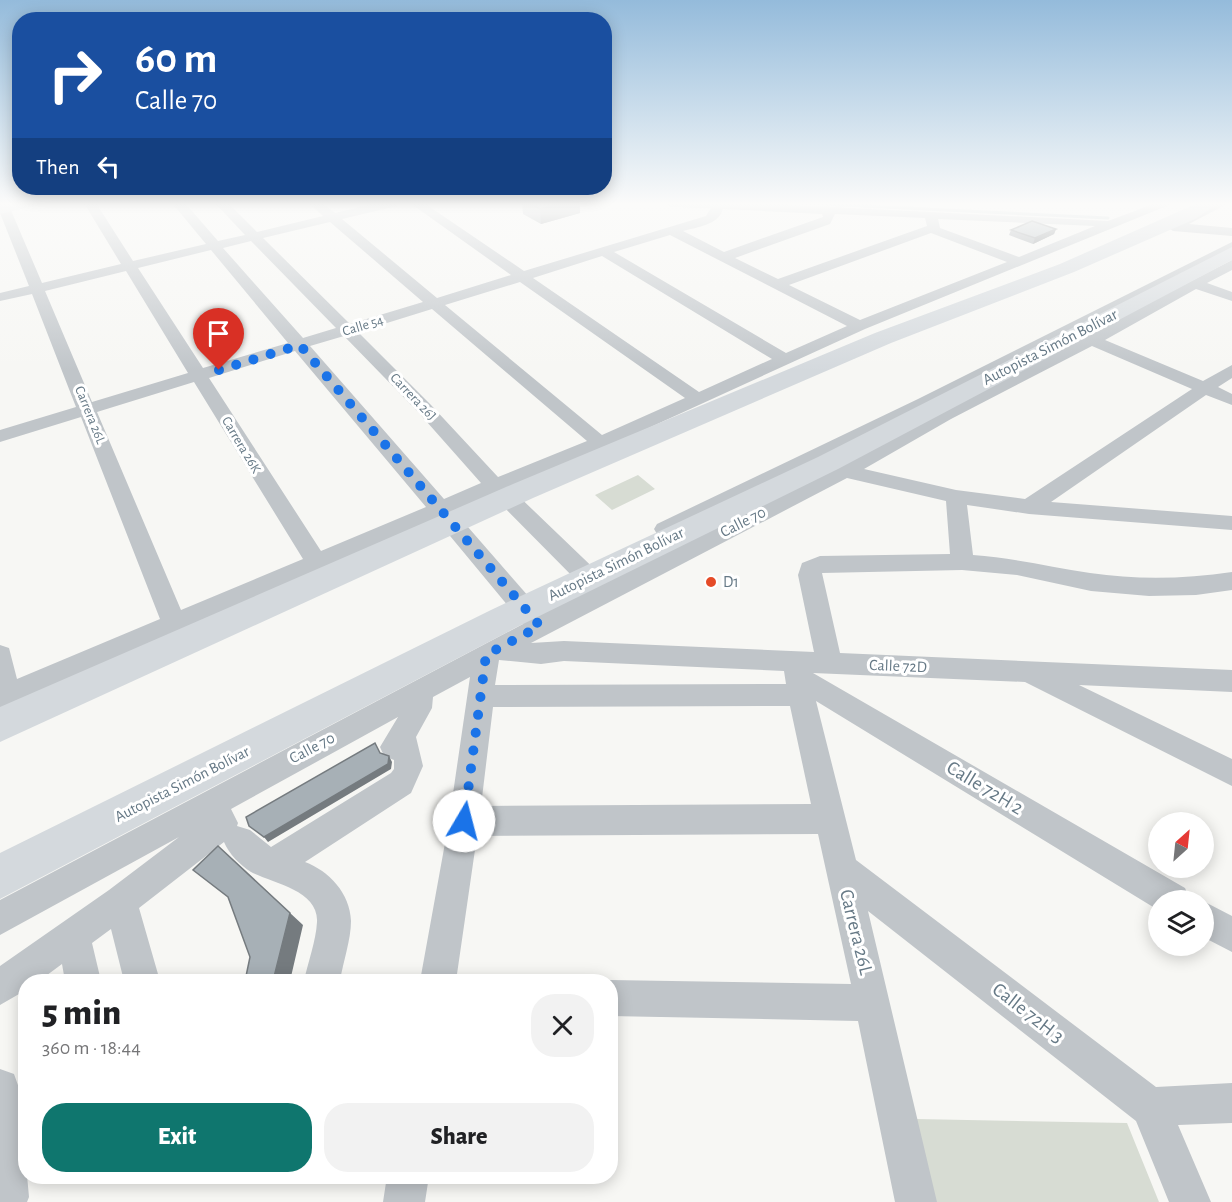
<!DOCTYPE html>
<html lang="en">
<head>
<meta charset="utf-8">
<style>
  body { margin:0; font-family:"Alegreya Sans",sans-serif; background:#f2f2f2; color:#202124; height:100vh; display:flex; flex-direction:column; font-size:22px; white-space:nowrap }
  * { box-sizing:border-box; margin:0 }
  p { font-size:20px; color:#757577 }
  .icon { flex:none; width:33px; height:33px; fill:none; stroke:currentColor; stroke-width:2; stroke-linecap:round; stroke-linejoin:round }
  .map { position:relative; flex:1; overflow:hidden }
  .panel { position:absolute; left:18px; top:974px; width:600px; height:210px; display:flex; flex-direction:column; background:#fff; border-radius:24px; box-shadow:0 3px 15px #0003 }
  .panel>* { flex:none }
  .hud { position:absolute; left:12px; top:12px; width:600px; height:183px; border-radius:24px; box-shadow:0 3px 15px #0003; background:#1a4fa0; color:#fff; overflow:hidden }
  .needle { width:39px; rotate:27deg }
  .buttons { position:absolute; left:1148px; top:812px; display:grid; gap:12px }
  .buttons a { display:grid; place-items:center; width:66px; height:66px; border-radius:50%; background:#fff; box-shadow:0 3px 15px #0003; font-size:30px }
  .pin { position:absolute; display:grid; place-items:center; width:51px; height:51px; color:#fff; margin:-62px -26px; border-radius:50% 50% 50% 0; rotate:-45deg; box-shadow:0 0 6px #0007 }
  .pin .icon { rotate:45deg }
  .me { position:absolute; width:66px; margin:-33px; rotate:8deg; stroke-linejoin:round; filter:drop-shadow(0 0 4px #0008) }
  .turn { display:flex; align-items:center; gap:21px; height:126px; padding:0 24px; font-size:27px }
  .turn .icon { width:78px; height:78px; stroke-width:2.5 }
  .turn b { display:block; font-size:42px; line-height:51px }
  .then { display:flex; align-items:center; height:57px; padding:0 24px; background:#0003; gap:12px; font-size:22px }
  .round { display:grid; place-items:center; flex:none; width:63px; height:63px; border-radius:24px; background:#f2f2f2 }
  .overview { display:flex; align-items:center; justify-content:space-between; height:102px; padding:0 24px }
  h1 { font-size:36px; font-weight:800; line-height:45px }
  .action { display:flex; gap:12px; margin-top:auto; padding:12px 24px }
  .action a { flex:1; height:69px; border-radius:24px; background:#0f766e; color:#fff; font-size:24px; font-weight:800; line-height:69px; text-align:center }
  .action a+a { background:#f2f2f2; color:#202124 }
  .map>svg:first-child { display:block }
  .green { fill:#d7dcd3 }
  .lines { fill:none; stroke-linecap:round; stroke-linejoin:round }
  .stream { stroke:#b7c5c8; stroke-width:3 }
  .minor { fill:#c0c5c9; fill-rule:evenodd }
  .major { fill:#d4d9dd; fill-rule:evenodd }
  .highway { fill:#d4d9dd; fill-rule:evenodd }
  .wall { fill:#90979d }
  .shaded-wall { fill:#757b7f }
  .building { fill:#a7b0b6; stroke:#757b7f; stroke-width:1.5 }
  .route { stroke:#1a73e8; stroke-width:10; stroke-dasharray:0 18 }
  .poi-dot { fill:#e54b27; stroke:#fff; stroke-width:2 }
  .labels { text-anchor:middle; dominant-baseline:central; stroke-width:6; stroke-linejoin:round; paint-order:stroke }
  .far-street-label { font-size:14px; fill:#667986; stroke:#fff }
  .street-label { font-size:16px; fill:#667986; stroke:#fff }
  .poi-label { font-size:16px; fill:#667986; stroke:#fff; text-anchor:start }
  .near-street-label { font-size:20px; fill:#667986; stroke:#fff }
</style>
</head>
<body>
<div class="map">
<svg width="1232" height="1202" viewBox="0 0 1232 1202">
  <rect width="100%" height="100%" fill="#f7f7f4"/>
  <path class="green" d="M638 475 655 489 612 510 595 495Z
    M916 1119 1127 1123 1159 1202H935Z"/>
  <g class="lines">
    <path class="stream" d="M803 203 1108 218"/>
    <path class="minor" d="M84 203H96L133 261 206 244 172 203H185L218 241 245 235 215 203H228L257 232 323 216 309 203H322L335 213 377 203H399L397 206 342 219 437 298 511 275 410 203H424L524 271 706 216 711 208 670 207 664 203H751L1108 221 1156 203H1174L865 329 607 447 509 487 607 581 838 467 939 411 1232 260V270L1207 283 1232 292V301L1196 289 1105 340 1203 381 1232 365V378L1218 387 1232 394V405L1206 395 1051 502 1232 516V530L1029 514 967 505 973 555C1014 558 1050 567 1090 573 1137 580 1185 579 1232 572V590L1196 595 1149 596 1091 591 1017 575 962 570 822 573 840 653 1232 670V692L1079 685 1232 759V786L1025 682 813 673 1185 888 1190 900H1158V910L816 701 856 860 1156 1087 1232 1083V1123L1178 1125 1211 1202H1169L1136 1121 868 911 937 1202H895L858 1021 610 1016V981H608L610 980 851 984 818 834 477 836 456 981H420L449 821 470 677 433 697 432 708 416 737 423 766 411 793 305 862C329 871 350 893 351 921 351 940 343 962 340 981H304C308 962 316 941 317 922 319 890 272 883 251 872 240 865 229 854 224 842L139 908 160 981H124L111 929 92 943 101 981H65L62 964 39 981H26V990L0 1005V966L109 890 179 837 0 935V900L523 624 436 519 0 709V645L9 648 17 679 160 619 81 417 0 442V430L76 407 32 294 0 301V293L29 286 0 213V205H8L10 208 42 283 121 264ZM723 209 822 214 823 217 724 252 683 231C698 227 718 225 723 209ZM835 214 925 218 927 226 778 279 735 258 830 224ZM938 219 1095 226 1019 257 940 228ZM330 222 423 302 350 324 263 238ZM931 233 1007 262 860 320 789 285ZM670 235 847 326 786 353 614 252ZM251 241 336 328 303 338 223 248ZM211 250 288 343 203 368 138 268ZM602 256 772 359 699 392 533 278ZM126 271 188 373 92 402 45 291ZM520 282 685 398 602 435 445 305ZM432 309 587 441 498 477 431 405 358 332ZM344 336 419 413 481 483 444 499 310 346ZM1092 346 1192 389 1025 499 956 490 864 469 951 419ZM295 351 426 507 321 551 209 378ZM194 382 303 559 181 610 97 412ZM847 478 946 501 950 554 820 556 802 563 798 575 814 652 564 641 531 643ZM492 495 587 591 543 613 454 511ZM499 660 541 664 564 661 784 671 786 684 495 685ZM790 706 811 804 481 806 493 707ZM398 717 380 747 384 756 394 760V769L391 773 271 847 250 830 237 826 238 823 231 809Z
      M1213 203H1229L1189 224 1232 228V236L1173 231 1167 227Z
      M1232 242V251L930 407 673 534 665 536 657 534 654 529 657 524 918 399Z
      M1203 901 1232 916V952L1203 937Z
      M0 1069 14 1074 19 1088 29 1197 27 1202H0Z
      M387 1176H429L425 1202H383Z"/>
    <path class="major" d="M6 203H36L34 206 0 214V204Z"/>
    <path class="highway" d="M1198 203H1219L1195 219 1074 272 891 343 533 498 0 742V707L513 484 875 333 1060 264Z
      M1232 247V260L838 469 515 628 0 899V853L491 610 818 457Z"/>
  </g>
  <path class="wall" d="M522 203H580V213L541 224 523 214Z
    M1056 229 1054 234 1033 244 1009 235 1011 230Z"/>
  <path class="shaded-wall" d="M562 203H580V213L541 224 540 209Z
    M1056 229 1054 234 1033 244 1035 238Z
    M389 756 392 762 391 769 268 842 264 837Z
    M218 846 303 925 290 981H273Z"/>
  <path class="building" d="M529 203H562L540 209Z
    M1032 221 1056 229 1035 238 1011 230Z
    M375 743 380 753 389 756 388 764 264 837 249 826 246 817Z
    M218 846 290 913 273 981H245L250 957 228 897 193 870Z"/>
  <linearGradient id="sky" x2="0" y2="1"><stop stop-color="#94bbdb"/><stop offset="0.55" stop-color="#fbfbfa"/><stop offset="1" stop-color="#fbfbfa" stop-opacity="0"/></linearGradient>
  <rect width="1232" height="371" fill="url(#sky)"/>
  <g class="lines">
    <path class="route" d="M219 370 300 345 540 626 486 655 464 821"/>
  </g>
  <circle class="poi-dot" cx="711" cy="582" r="6"/>
  <g class="labels">
    <g class="far-street-label">
      <text transform="translate(363 326) rotate(-17)">Calle 54</text>
      <text transform="translate(413 397) rotate(46)">Carrera 26J</text>
      <text transform="translate(90 415) rotate(68)">Carrera 26L</text>
      <text transform="translate(241 445) rotate(59)">Carrera 26K</text>
    </g>
    <g class="street-label">
      <text transform="translate(1050 347) rotate(-27)">Autopista Simón Bolívar</text>
      <text transform="translate(743 522) rotate(-27)">Calle 70</text>
      <text transform="translate(616 564) rotate(-26)">Autopista Simón Bolívar</text>
      <text transform="translate(898 666) rotate(2)">Calle 72D</text>
      <text transform="translate(312 748) rotate(-28)">Calle 70</text>
      <text transform="translate(182 784) rotate(-27)">Autopista Simón Bolívar</text>
    </g>
    <g class="poi-label">
      <text x="723" y="582">D1</text>
    </g>
    <g class="near-street-label">
      <text transform="translate(985 788) rotate(31)">Calle 72H 2</text>
      <text transform="translate(856 932) rotate(76)">Carrera 26L</text>
      <text transform="translate(1028 1013) rotate(38)">Calle 72H 3</text>
    </g>
  </g>
</svg>
<div class="buttons">
<a><svg class="needle" viewBox="-14 -14 28 28"><path d="M0-13l5 13h-10z" fill="#e53935"/><path d="M0 13l5-13h-10z" fill="#757577"/></svg></a>
<a><svg class="icon" aria-label="layers" viewBox="0 0 24 24"><path d="M12 4l9 5-9 5-9-5zM3 14l9 5 9-5"/></svg></a>
</div>
<div class="pin" style="left:219px;top:370px;background:#d93025"><svg class="icon" aria-label="arrive" viewBox="0 0 24 24"><path d="M6 21V4h12l-3 4 3 4H6"/></svg></div>
<svg class="me" style="left:464px;top:821px" viewBox="-20 -20 40 40"><circle r="19" fill="#fff"/><path d="M0-13L10 11 0 6-10 11z" fill="#1a73e8"/></svg>
<div class="hud">
<div class="turn"><svg class="icon" aria-label="right" viewBox="0 0 24 24"><path d="M7 20v-9h11M14 6l5 5-5 5"/></svg><div><b>60 m</b>Calle 70</div></div>
<div class="then">Then<svg class="icon" aria-label="left" viewBox="0 0 24 24"><path d="M17 20v-9H6M10 6l-5 5 5 5"/></svg></div>
</div>
<section class="panel">
<div class="overview"><div><h1>5 min</h1><p>360 m · 18:44</p></div><a class="round"><svg class="icon" aria-label="close" viewBox="0 0 24 24"><path d="M6 6l12 12M18 6L6 18"/></svg></a></div>
<div class="action"><a>Exit</a><a>Share</a></div>
</section>
</div>
</body>
</html>
